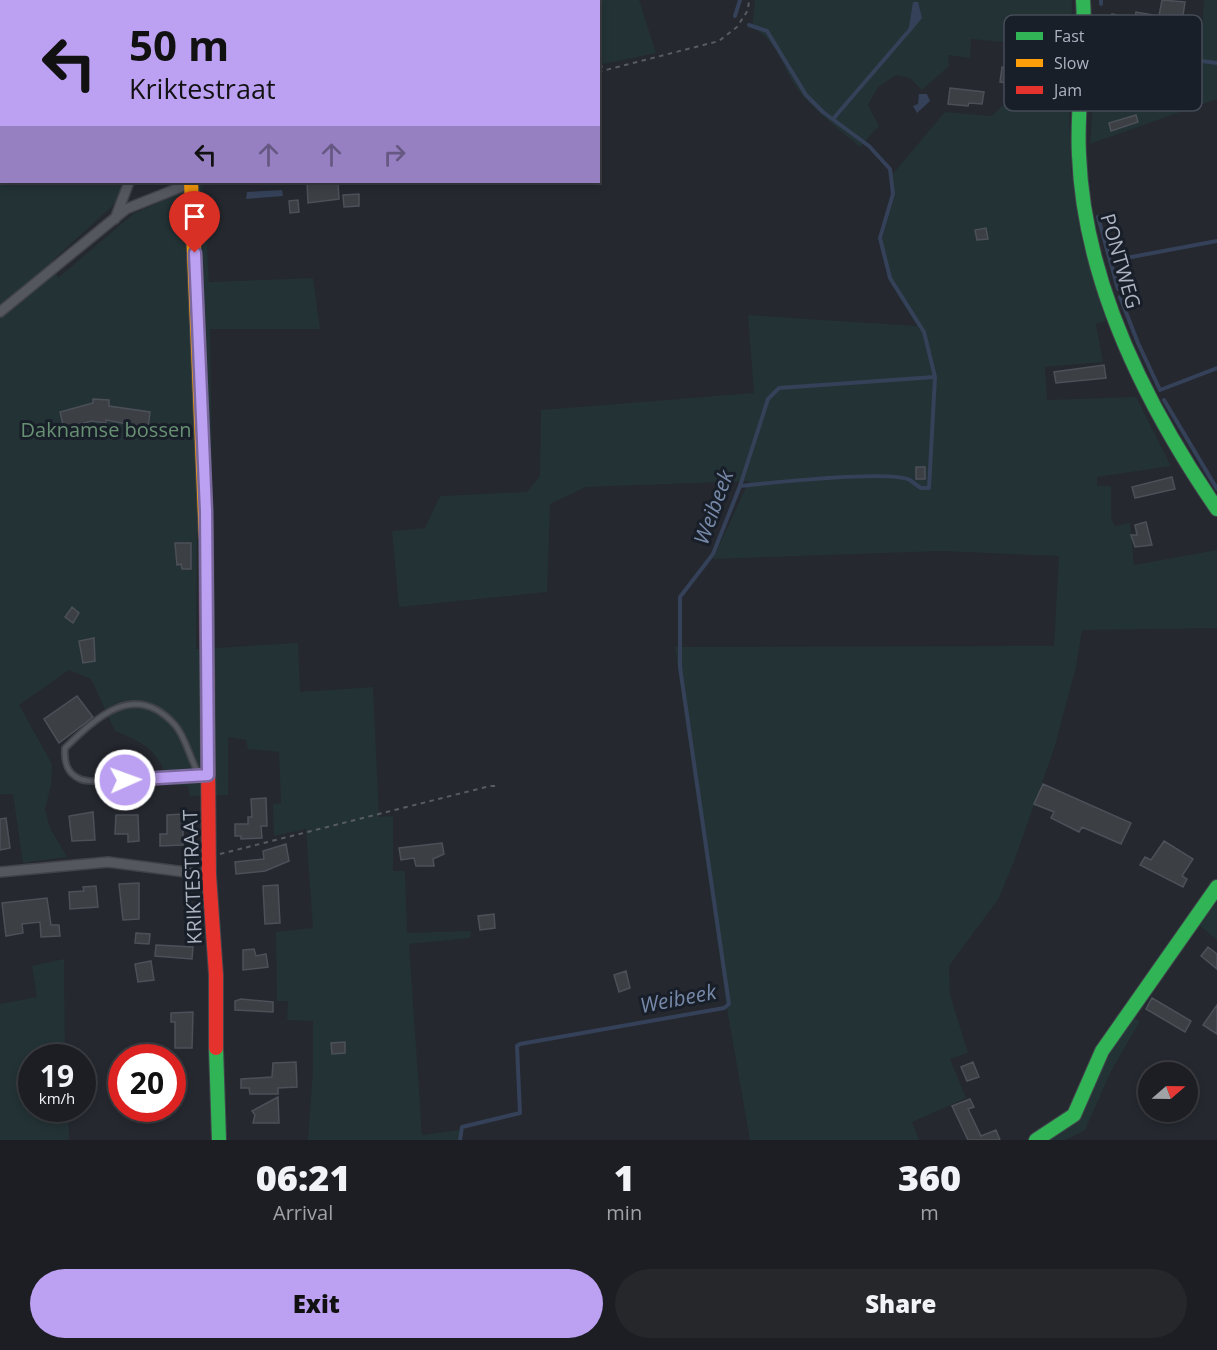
<!DOCTYPE html>
<html lang="en">
<head>
<meta charset="utf-8">
<style>
  body { margin:0; font-family:"Open Sans",sans-serif; background:#25272b; color:#f1f3f6; height:100vh; display:flex; flex-direction:column; font-size:22px; white-space:nowrap }
  * { box-sizing:border-box; margin:0 }
  p { font-size:20px; color:#a0a2a6 }
  .icon { flex:none; width:33px; height:33px; fill:none; stroke:currentColor; stroke-width:2; stroke-linecap:round; stroke-linejoin:round }
  .map { position:relative; height:1140px; overflow:hidden }
  .drawer { display:flex; flex-direction:column; background:#1c1e23; flex:1 }
  .drawer>* { flex:none }
  .guide { position:absolute; left:0px; top:0px; width:600px; height:183px; box-shadow:0 3px 9px #0003,0 0 0 2px #3a3c41; background:#bca0f2; color:#111; overflow:hidden }
  .needle { width:39px; rotate:70deg }
  .buttons { position:absolute; left:1138px; top:1062px; display:grid; gap:12px }
  .buttons a { display:grid; place-items:center; width:60px; height:60px; border-radius:50%; background:#1c1e23; box-shadow:0 3px 9px #0003,0 0 0 2px #3a3c41; font-size:30px }
  .speed { position:absolute; left:18px; top:1044px; display:flex; gap:12px; font-size:30px; font-weight:700; text-align:center }
  .speed>* { display:grid; place-content:center; width:78px; height:78px; border-radius:50%; background:#1c1e23; box-shadow:0 3px 9px #0003,0 0 0 2px #3a3c41; line-height:1 }
  .speed small { font-size:15px; font-weight:400 }
  .speed .limit { border:9px solid #d22; background:#fff; color:#111 }
  .pin { position:absolute; display:grid; place-items:center; width:51px; height:51px; color:#fff; margin:-62px -26px; border-radius:50% 50% 50% 0; rotate:-45deg; box-shadow:0 0 6px #0007 }
  .pin .icon { rotate:45deg }
  .me { position:absolute; width:66px; margin:-33px; rotate:88deg; stroke-linejoin:round; filter:drop-shadow(0 0 4px #0008) }
  .turn { display:flex; align-items:center; gap:21px; height:126px; padding:0 30px; font-size:27px }
  .turn .icon { width:78px; height:78px; stroke-width:2.5 }
  .turn b { display:block; font-size:42px; line-height:51px }
  .lanes { display:flex; align-items:center; height:57px; padding:0 30px; background:#0003; justify-content:center; gap:30px; direction:ltr }
  .lanes .off { opacity:.35 }
  .eta { display:flex; justify-content:space-evenly; align-items:center; height:102px; text-align:center }
  .eta b { font-size:36px; font-weight:800; line-height:42px }
  .primary-button { display:flex; gap:12px; margin-top:auto; padding:12px 30px }
  .primary-button a { flex:1; height:69px; border-radius:36px; background:#bca0f2; color:#111; font-size:24px; font-weight:800; line-height:69px; text-align:center }
  .primary-button a+a { background:#25272b; color:#f1f3f6 }
  .map>svg:first-child { display:block }
  .green { fill:#233235 }
  .water { fill:#344158 }
  .lines { fill:none; stroke-linecap:round; stroke-linejoin:round }
  .stream { stroke:#344158; stroke-width:4 }
  .building { fill:#3c3f44; stroke:#4c5058; stroke-width:1.5 }
  .lane-casing { stroke:#414349; stroke-width:8 }
  .street-casing { stroke:#414349; stroke-width:12 }
  .fast-casing { stroke:#41454c; stroke-width:16 }
  .slow-casing { stroke:#41454c; stroke-width:16 }
  .jam-casing { stroke:#41454c; stroke-width:16 }
  .path { stroke:#575c62; stroke-width:2; stroke-dasharray:4.5 4.5; stroke-linecap:butt }
  .lane { stroke:#54575e; stroke-width:4.5 }
  .street { stroke:#54575e; stroke-width:9 }
  .fast { stroke:#30b455; stroke-width:14 }
  .slow { stroke:#ff9f0a; stroke-width:14 }
  .jam { stroke:#e5322d; stroke-width:14 }
  .route-casing { stroke:#7a689d; stroke-width:15 }
  .route { stroke:#bca0f2; stroke-width:10 }
  .labels { text-anchor:middle; dominant-baseline:central; stroke-width:6; stroke-linejoin:round; paint-order:stroke }
  .street-label { font-size:20px; fill:#adb4c2; stroke:#191f29 }
  .park-label { font-size:20px; fill:#679073; stroke:#191f29 }
  .water-label { font-size:21px; font-style:italic; fill:#7789a9; stroke:#191f29 }
  .key { fill:#191f29; stroke:#454c57; stroke-width:1.5 }
  .key-label { font-size:16px; fill:#adb4c2 }
</style>
</head>
<body>
<div class="map">
<svg width="1217" height="1140" viewBox="0 0 1217 1140">
  <rect width="100%" height="100%" fill="#25282f"/>
  <path class="green" d="M0 0H155L2 2V182H125L118 201 53 260 58 278 133 214 203 182 209 282 313 278 320 329H210L213 535 197 530 196 649 298 643 300 692 373 687 379 817 393 816V871H405L407 933 471 931 470 938 409 944 422 1135 460 1130 459 1140H308L313 1068V1021L287 1020 288 1001H277L276 932 313 928 306 829 274 836 273 804 281 803 279 752 248 749 246 740 228 737V795L190 796 188 786 170 784C157 750 147 744 115 731L91 679 69 670 19 705 52 764 51 785 45 809 50 828 67 857 23 863 13 794H0Z
    M427 0H639L656 53 599 65 598 2Z
    M755 0H1072L1071 46 1013 37 1012 43 971 39 970 58 948 55 949 66 922 90 910 78 896 75 878 87 868 105 879 126 860 147C841 131 820 115 804 97 783 75 780 40 752 28Z
    M1204 0H1217V99L1090 144 1097 50 1200 60Z
    M1006 102 1069 110 1071 169 1080 234 1106 321 1096 324 1103 362 1045 367 1047 400 1136 397 1171 466 1097 477V486H1111V518L1115 526 1130 523 1134 565 1217 550V628L1082 630 1076 667 1054 749 1014 861 999 898 949 966 950 995 968 1053 950 1059 966 1098 912 1122 919 1140H750L727 1009 675 647 1054 646 1059 556 941 551 713 559 749 481 586 487 550 504 547 592 399 607 392 531 425 528 440 496 527 492 540 476 541 410 754 393 748 315 917 326 889 281 880 247 895 194 891 176 945 112 992 116Z
    M1217 902V940L1200 926Z
    M64 959 65 1057 32 1058V1108L68 1109 69 1140H0V1004L37 997 32 966Z
    M1132 1016 1140 1021 1111 1071 1085 1130 1065 1140H1043L1069 1123Z"/>
  <path class="water" d="M913 2H918L922 18 909 34 904 36 909 27Z
    M919 94H927L930 101 917 113 913 106 918 104Z
    M282 190 283 196 246 199 247 192Z"/>
  <g class="lines">
    <path class="stream" d="M1101 4V0
      M735 16 740 0
      M1095 47 1217 63
      M0 61H2
      M833 119 907 33
      M1098 217 1118 289
      M1110 261 1217 241
      M1120 297 1138 343 1160 390 1217 368
      M1164 400 1217 489
      M740 486C768 483 889 470 910 480 913 482 917 486 921 488H929L935 377
      M460 1140 462 1127 520 1113 517 1046 520 1044 724 1008 729 1004 680 667V597L713 554 740 486 768 399 779 388 935 377 924 332 890 278 880 238 893 194 890 169 869 146 823 112 806 95 767 31 749 25"/>
  </g>
  <path class="building" d="M1162 0 1185 2 1182 22H1178L1174 41 1162 39 1165 27 1140 23 1136 49 1123 47 1125 35 1108 32 1112 14 1135 19 1136 12 1159 16Z
    M1027 41 1051 45 1053 48 1052 58H1037L1033 85 1000 82 1002 67 1015 69 1019 43Z
    M950 88 984 92 982 104 969 103 968 106 948 104Z
    M1136 115 1138 122 1111 131 1109 123Z
    M307 182 338 183 339 199 308 203Z
    M359 194V206L344 207 343 195Z
    M298 200 299 212 290 213 289 201Z
    M986 228 988 239 977 240 975 230Z
    M1104 365 1106 378 1056 383 1054 372Z
    M93 399 109 400V406L150 412 148 428 106 420V423L91 421 64 429 60 412 93 403Z
    M916 467H925V479H916Z
    M1172 477 1175 489 1135 498 1132 487Z
    M1146 522 1152 545 1135 547 1131 535H1137L1135 525Z
    M175 543H191V569H182L181 564 177 565Z
    M72 607 79 613 73 623 65 617Z
    M94 638 95 661 83 663 79 641Z
    M77 696 93 717 59 743 44 719Z
    M1043 784 1131 823 1121 844 1082 827 1079 832 1051 818 1054 812 1034 804Z
    M266 798 267 826H261L262 838 241 839V836H235V824H248V817H252L251 799Z
    M93 812 95 840 72 841 69 816Z
    M183 814V845L160 846V834H167V815Z
    M116 815H138L139 841 128 842V834H115Z
    M6 818 10 848 0 850V819Z
    M1164 841 1193 859 1182 876 1187 879 1183 887 1140 865 1145 857 1151 860Z
    M442 843 444 854 433 859 434 866H416L414 858 401 860 399 848Z
    M286 844 289 861 265 871 236 874 235 862 264 859 263 851Z
    M139 883V919L123 920 119 884Z
    M278 885 280 923 265 924 263 886Z
    M96 886 98 907 70 909 69 892 84 891 83 887Z
    M47 898 51 925H59L60 936 41 937 40 922 22 924 23 933 6 936 2 903Z
    M494 914 495 928 480 930 478 916Z
    M136 933 150 934 149 944 135 943Z
    M156 945 193 947 192 959 155 956Z
    M1208 947 1217 954V969L1201 956Z
    M254 949 256 956 266 954 268 967 243 970V950Z
    M151 961 154 980 138 982 135 964Z
    M626 971 630 988 619 992 614 975Z
    M1152 998 1191 1021 1185 1032 1146 1009Z
    M241 999 273 1002V1012L235 1010V1001Z
    M1217 1005V1034L1203 1025Z
    M193 1012 192 1048H175V1022H171V1013Z
    M345 1042V1053L332 1054 331 1043Z
    M296 1062 297 1087 278 1088V1094H250L249 1088H241V1079L272 1077 273 1063Z
    M973 1062 979 1077 967 1081 961 1067Z
    M278 1097 279 1123H253L255 1115 252 1111Z
    M970 1099 974 1107 968 1109 981 1136 996 1130 1000 1140H968L952 1106Z"/>
  <g class="lines">
    <defs>
      <path id="lane" d="M200 776C190 761 187 739 175 725 135 680 97 717 65 748 64 761 66 773 80 779 96 786 182 777 205 775"/>
      <path id="street" d="M166 2V0
        M115 219 129 182
        M0 312 126 209 191 183
        M0 872 108 862 209 875"/>
      <path id="fast" d="M1083 0C1087 52 1076 103 1079 155 1084 282 1147 407 1217 509
        M216 1048 219 1140
        M1036 1140 1074 1115 1102 1051 1217 887"/>
      <path id="slow" d="M191 182 206 541"/>
      <path id="jam" d="M206 541 209 875 216 975V1048"/>
    </defs>
    <use href="#lane" class="lane-casing"/>
    <use href="#street" class="street-casing"/>
    <use href="#fast" class="fast-casing"/>
    <use href="#slow" class="slow-casing"/>
    <use href="#jam" class="jam-casing"/>
    <path class="path" d="M582 0V2
      M598 55 603 71
      M598 72 719 41 737 27 748 10 749 0
      M220 854 490 786H498"/>
    <use href="#lane" class="lane"/>
    <use href="#street" class="street"/>
    <use href="#fast" class="fast"/>
    <use href="#slow" class="slow"/>
    <use href="#jam" class="jam"/>
  </g>
  <g class="lines">
    <defs>
      <path id="route" d="M125 780 208 775 206 511 195 253"/>
    </defs>
    <use href="#route" class="route-casing"/>
    <use href="#route" class="route"/>
  </g>
  <g class="labels">
    <g class="street-label">
      <text transform="translate(1121 261) rotate(74)">PONTWEG</text>
      <text transform="translate(192 877) rotate(-92)">KRIKTESTRAAT</text>
    </g>
    <g class="park-label">
      <text x="106" y="429">Daknamse bossen</text>
    </g>
    <g class="water-label">
      <text transform="translate(713 507) rotate(-70)">Weibeek</text>
      <text transform="translate(678 998) rotate(-11)">Weibeek</text>
    </g>
  </g>
  <rect x="1004" y="15" width="198" height="96" rx="9" class="key"/>
  <rect x="1016" y="32" width="27" height="8" fill="#30b455"/>
  <rect x="1016" y="59" width="27" height="8" fill="#ff9f0a"/>
  <rect x="1016" y="86" width="27" height="8" fill="#e5322d"/>
  <g class="key-label">
    <text x="1054" y="42">Fast</text>
    <text x="1054" y="69">Slow</text>
    <text x="1054" y="96">Jam</text>
  </g>
</svg>
<div class="buttons">
<a><svg class="needle" viewBox="-14 -14 28 28"><path d="M0-13l5 13h-10z" fill="#e53935"/><path d="M0 13l5-13h-10z" fill="#a0a2a6"/></svg></a>
</div>
<div class="speed"><div>19<small>km/h</small></div><div class="limit">20</div></div>
<div class="pin" style="left:195px;top:253px;background:#d93025"><svg class="icon" aria-label="arrive" viewBox="0 0 24 24"><path d="M6 21V4h12l-3 4 3 4H6"/></svg></div>
<svg class="me" style="left:125px;top:780px" viewBox="-20 -20 40 40"><circle r="17" fill="#bca0f2" stroke="#fff" stroke-width="3"/><path d="M0-11L8 9 0 5-8 9z" fill="#fff"/></svg>
<div class="guide">
<div class="turn"><svg class="icon" aria-label="left" viewBox="0 0 24 24"><path d="M17 20v-9H6M10 6l-5 5 5 5"/></svg><div><b>50 m</b>Kriktestraat</div></div>
<div class="lanes"><svg class="icon" aria-label="left" viewBox="0 0 24 24"><path d="M17 20v-9H6M10 6l-5 5 5 5"/></svg><svg class="icon off" aria-label="ahead" viewBox="0 0 24 24"><path d="M12 20V5M6 11l6-6 6 6"/></svg><svg class="icon off" aria-label="ahead" viewBox="0 0 24 24"><path d="M12 20V5M6 11l6-6 6 6"/></svg><svg class="icon off" aria-label="right" viewBox="0 0 24 24"><path d="M7 20v-9h11M14 6l5 5-5 5"/></svg></div>
</div>
</div>
<section class="drawer">
<div class="eta">
<div><b>06:21</b><p>Arrival</p></div>
<div><b>1</b><p>min</p></div>
<div><b>360</b><p>m</p></div>
</div>
<div class="primary-button"><a>Exit</a><a>Share</a></div>
</section>
</body>
</html>
